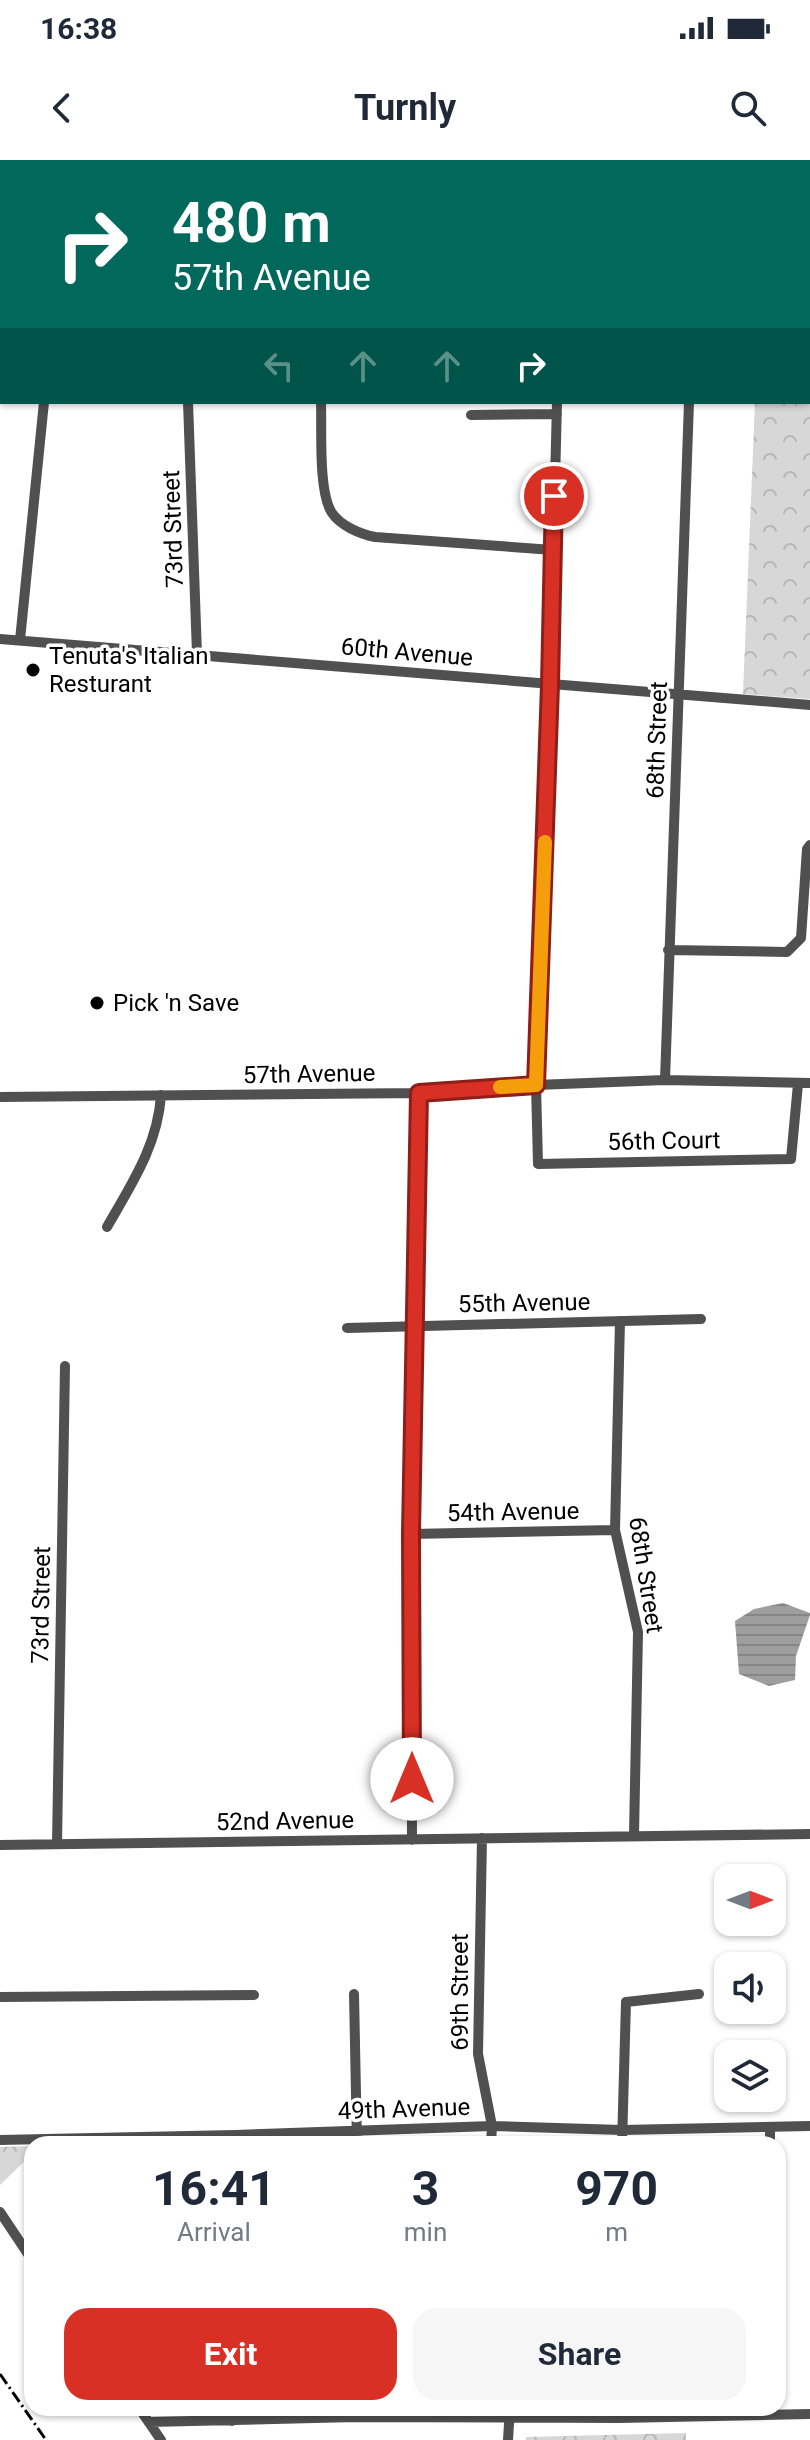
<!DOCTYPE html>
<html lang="en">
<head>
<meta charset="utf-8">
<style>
  body { margin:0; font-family:Roboto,sans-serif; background:#f6f6f7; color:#1f2937; height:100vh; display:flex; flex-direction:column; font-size:30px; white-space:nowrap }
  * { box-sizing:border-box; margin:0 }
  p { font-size:26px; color:#747a83 }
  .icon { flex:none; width:44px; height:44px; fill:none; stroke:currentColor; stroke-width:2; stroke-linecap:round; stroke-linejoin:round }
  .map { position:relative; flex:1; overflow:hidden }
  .side { position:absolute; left:24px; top:1976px; width:762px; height:280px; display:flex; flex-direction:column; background:#fff; border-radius:24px; box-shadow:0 2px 6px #0004 }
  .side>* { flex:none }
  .hud { position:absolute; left:0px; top:0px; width:810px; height:244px; box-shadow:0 2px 6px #0004; background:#00695c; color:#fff; overflow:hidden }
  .needle { width:52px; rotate:90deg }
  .fabs { position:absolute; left:714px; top:1704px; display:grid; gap:16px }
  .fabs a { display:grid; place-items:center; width:72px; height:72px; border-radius:16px; background:#fff; box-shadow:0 2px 6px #0004; font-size:40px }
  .pin { position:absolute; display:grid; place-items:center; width:68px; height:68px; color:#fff; margin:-34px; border:4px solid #fff; border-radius:50%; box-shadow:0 2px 8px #0007 }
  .me { position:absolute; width:88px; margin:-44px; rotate:0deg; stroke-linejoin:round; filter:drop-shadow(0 0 6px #0008) }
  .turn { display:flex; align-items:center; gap:28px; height:168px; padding:0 40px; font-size:36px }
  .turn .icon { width:104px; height:104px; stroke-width:2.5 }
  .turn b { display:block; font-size:56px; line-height:68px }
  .lanes { display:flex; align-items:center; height:76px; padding:0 40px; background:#0003; justify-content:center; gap:40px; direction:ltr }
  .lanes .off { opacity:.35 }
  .eta { display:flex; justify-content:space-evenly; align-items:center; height:136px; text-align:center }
  .eta b { font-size:48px; font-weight:700; line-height:56px }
  .primary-button { display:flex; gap:16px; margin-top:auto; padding:16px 40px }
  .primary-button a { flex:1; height:92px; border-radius:24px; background:#d93025; color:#fff; font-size:32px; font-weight:700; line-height:92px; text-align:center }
  .primary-button a+a { background:#f6f6f7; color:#1f2937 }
  .status { display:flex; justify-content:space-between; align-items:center; height:56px; padding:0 40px; background:#fff; direction:ltr }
  .status svg { height:22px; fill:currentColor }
  header { display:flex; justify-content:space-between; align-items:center; height:104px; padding:0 40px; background:#fff; font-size:36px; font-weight:700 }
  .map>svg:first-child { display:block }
  .park { fill:url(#park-crowns) }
  .water { fill:url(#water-rules) }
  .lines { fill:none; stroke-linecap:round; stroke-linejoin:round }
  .minor { stroke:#505050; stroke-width:10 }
  .rail { stroke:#000; stroke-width:3; stroke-dasharray:12 4 2 4; stroke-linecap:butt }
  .route-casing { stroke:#8d1f18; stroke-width:20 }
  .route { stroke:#d93025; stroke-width:14 }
  .slow { stroke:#f59e0b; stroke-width:14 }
  .poi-dot { fill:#000; stroke:#fff; stroke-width:3 }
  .labels { text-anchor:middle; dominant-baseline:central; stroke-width:7; stroke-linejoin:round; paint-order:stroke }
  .street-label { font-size:24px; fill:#000; stroke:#fff }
  .poi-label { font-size:24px; fill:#000; stroke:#fff; text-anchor:start }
</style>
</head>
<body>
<div class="status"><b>16:38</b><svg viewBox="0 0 49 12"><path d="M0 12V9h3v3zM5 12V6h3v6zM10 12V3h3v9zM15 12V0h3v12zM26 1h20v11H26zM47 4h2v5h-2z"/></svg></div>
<header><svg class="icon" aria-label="back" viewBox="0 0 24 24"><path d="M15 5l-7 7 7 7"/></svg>Turnly<svg class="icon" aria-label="search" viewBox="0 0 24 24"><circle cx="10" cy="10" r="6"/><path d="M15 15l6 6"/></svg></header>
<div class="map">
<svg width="810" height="2280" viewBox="0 0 810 2280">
  <defs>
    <pattern id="park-crowns" width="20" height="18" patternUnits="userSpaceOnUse" patternTransform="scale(2)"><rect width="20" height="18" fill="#d7d7d7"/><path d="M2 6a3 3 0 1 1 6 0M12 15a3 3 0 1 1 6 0" fill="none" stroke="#b7b7b7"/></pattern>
    <pattern id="water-rules" width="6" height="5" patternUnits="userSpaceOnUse" patternTransform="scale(2)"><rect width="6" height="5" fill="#9e9e9e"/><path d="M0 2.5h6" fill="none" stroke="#868686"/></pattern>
  </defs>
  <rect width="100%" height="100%" fill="#fff"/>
  <path class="park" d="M808 156H810V539L743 534 755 242H808Z
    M32 1986V1994L0 2025V1987Z
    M686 2273V2280H526V2277Z"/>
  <path class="water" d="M783 1443 810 1453V1455L796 1496 795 1520 769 1526 739 1514 735 1461 754 1449Z"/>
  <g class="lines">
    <path class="minor" d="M50 0V2
      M180 0V2
      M314 0V2
      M570 0 574 2
      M420 2 478 0
      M188 242 197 494
      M321 242C322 269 318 332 332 353 341 366 360 374 375 377L553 390
      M557 242 550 525 536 925 538 1004 791 999 798 924
      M471 255 557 254
      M0 479 810 545
      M20 480 44 242
      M668 790 787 792 801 778 807 689 810 685
      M665 920 689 242
      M0 937 419 933 536 925 665 920 810 923
      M107 1067C131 1025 158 985 161 935
      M620 1161 615 1370 638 1472 634 1675
      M347 1168 701 1159
      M411 1374 615 1370
      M482 1678 478 1894 492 1966 491 1984
      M412 1680 411 1374 419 933
      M57 1684 65 1206
      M0 1685 810 1674
      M354 1834 357 1984
      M0 1837 254 1835
      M0 1980 235 1975 492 1966 622 1970 810 1966
      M622 1984 626 1842 699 1834
      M770 1984V1967
      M0 2052 32 2100
      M139 2248 161 2280
      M232 2261V2248
      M149 2262 355 2257 619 2258 810 2254
      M508 2280 510 2248"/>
    <path class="rail" d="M0 2214 46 2280"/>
  </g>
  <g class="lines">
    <defs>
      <path id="route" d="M412 1619 411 1374 419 933 536 925 550 525 554 336"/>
    </defs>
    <use href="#route" class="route-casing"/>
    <use href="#route" class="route"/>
    <path class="slow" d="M500 927 536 925 545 682"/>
  </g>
  <g class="poi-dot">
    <circle cx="33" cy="510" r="8"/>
    <circle cx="97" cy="843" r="8"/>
  </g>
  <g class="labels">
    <g class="street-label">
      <text transform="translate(173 369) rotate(-92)">73rd Street</text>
      <text transform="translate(407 492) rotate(5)">60th Avenue</text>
      <text transform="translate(657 580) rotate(-88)">68th Street</text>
      <text transform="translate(309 914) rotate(-1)">57th Avenue</text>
      <text transform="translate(664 981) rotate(-1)">56th Court</text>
      <text transform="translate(524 1143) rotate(-1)">55th Avenue</text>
      <text transform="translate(513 1352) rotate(-1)">54th Avenue</text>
      <text transform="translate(646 1415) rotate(81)">68th Street</text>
      <text transform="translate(41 1445) rotate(-89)">73rd Street</text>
      <text transform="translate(285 1661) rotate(-1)">52nd Avenue</text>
      <text transform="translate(460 1832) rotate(-90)">69th Street</text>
      <text transform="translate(404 1949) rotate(-2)">49th Avenue</text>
    </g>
    <g class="poi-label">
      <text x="49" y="496">Tenuta's Italian<tspan x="49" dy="28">Resturant</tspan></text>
      <text x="113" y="843">Pick 'n Save</text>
    </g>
  </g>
</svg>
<div class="fabs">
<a><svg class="needle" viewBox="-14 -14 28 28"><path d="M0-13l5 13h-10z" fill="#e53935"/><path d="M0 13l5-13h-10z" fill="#747a83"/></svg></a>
<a><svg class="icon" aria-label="sound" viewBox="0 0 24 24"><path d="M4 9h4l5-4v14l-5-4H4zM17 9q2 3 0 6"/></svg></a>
<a><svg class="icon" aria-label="layers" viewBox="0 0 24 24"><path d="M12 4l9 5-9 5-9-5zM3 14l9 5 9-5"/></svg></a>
</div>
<div class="pin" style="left:554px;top:336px;background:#d93025"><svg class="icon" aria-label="arrive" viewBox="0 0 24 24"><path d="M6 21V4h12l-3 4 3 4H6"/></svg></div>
<svg class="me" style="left:412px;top:1619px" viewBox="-20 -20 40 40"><circle r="19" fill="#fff"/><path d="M0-13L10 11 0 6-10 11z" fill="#d93025"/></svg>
<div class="hud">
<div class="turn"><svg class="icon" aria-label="right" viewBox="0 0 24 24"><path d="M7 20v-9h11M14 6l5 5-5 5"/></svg><div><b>480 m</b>57th Avenue</div></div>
<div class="lanes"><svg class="icon off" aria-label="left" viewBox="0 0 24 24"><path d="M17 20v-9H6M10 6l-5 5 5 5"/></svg><svg class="icon off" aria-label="ahead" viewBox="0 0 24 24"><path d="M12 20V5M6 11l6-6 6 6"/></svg><svg class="icon off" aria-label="ahead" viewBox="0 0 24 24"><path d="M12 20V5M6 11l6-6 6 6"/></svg><svg class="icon" aria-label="right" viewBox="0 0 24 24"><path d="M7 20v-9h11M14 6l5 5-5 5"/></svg></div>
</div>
<section class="side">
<div class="eta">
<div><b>16:41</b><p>Arrival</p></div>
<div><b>3</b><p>min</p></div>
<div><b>970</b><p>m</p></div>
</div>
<div class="primary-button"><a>Exit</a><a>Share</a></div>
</section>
</div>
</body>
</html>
